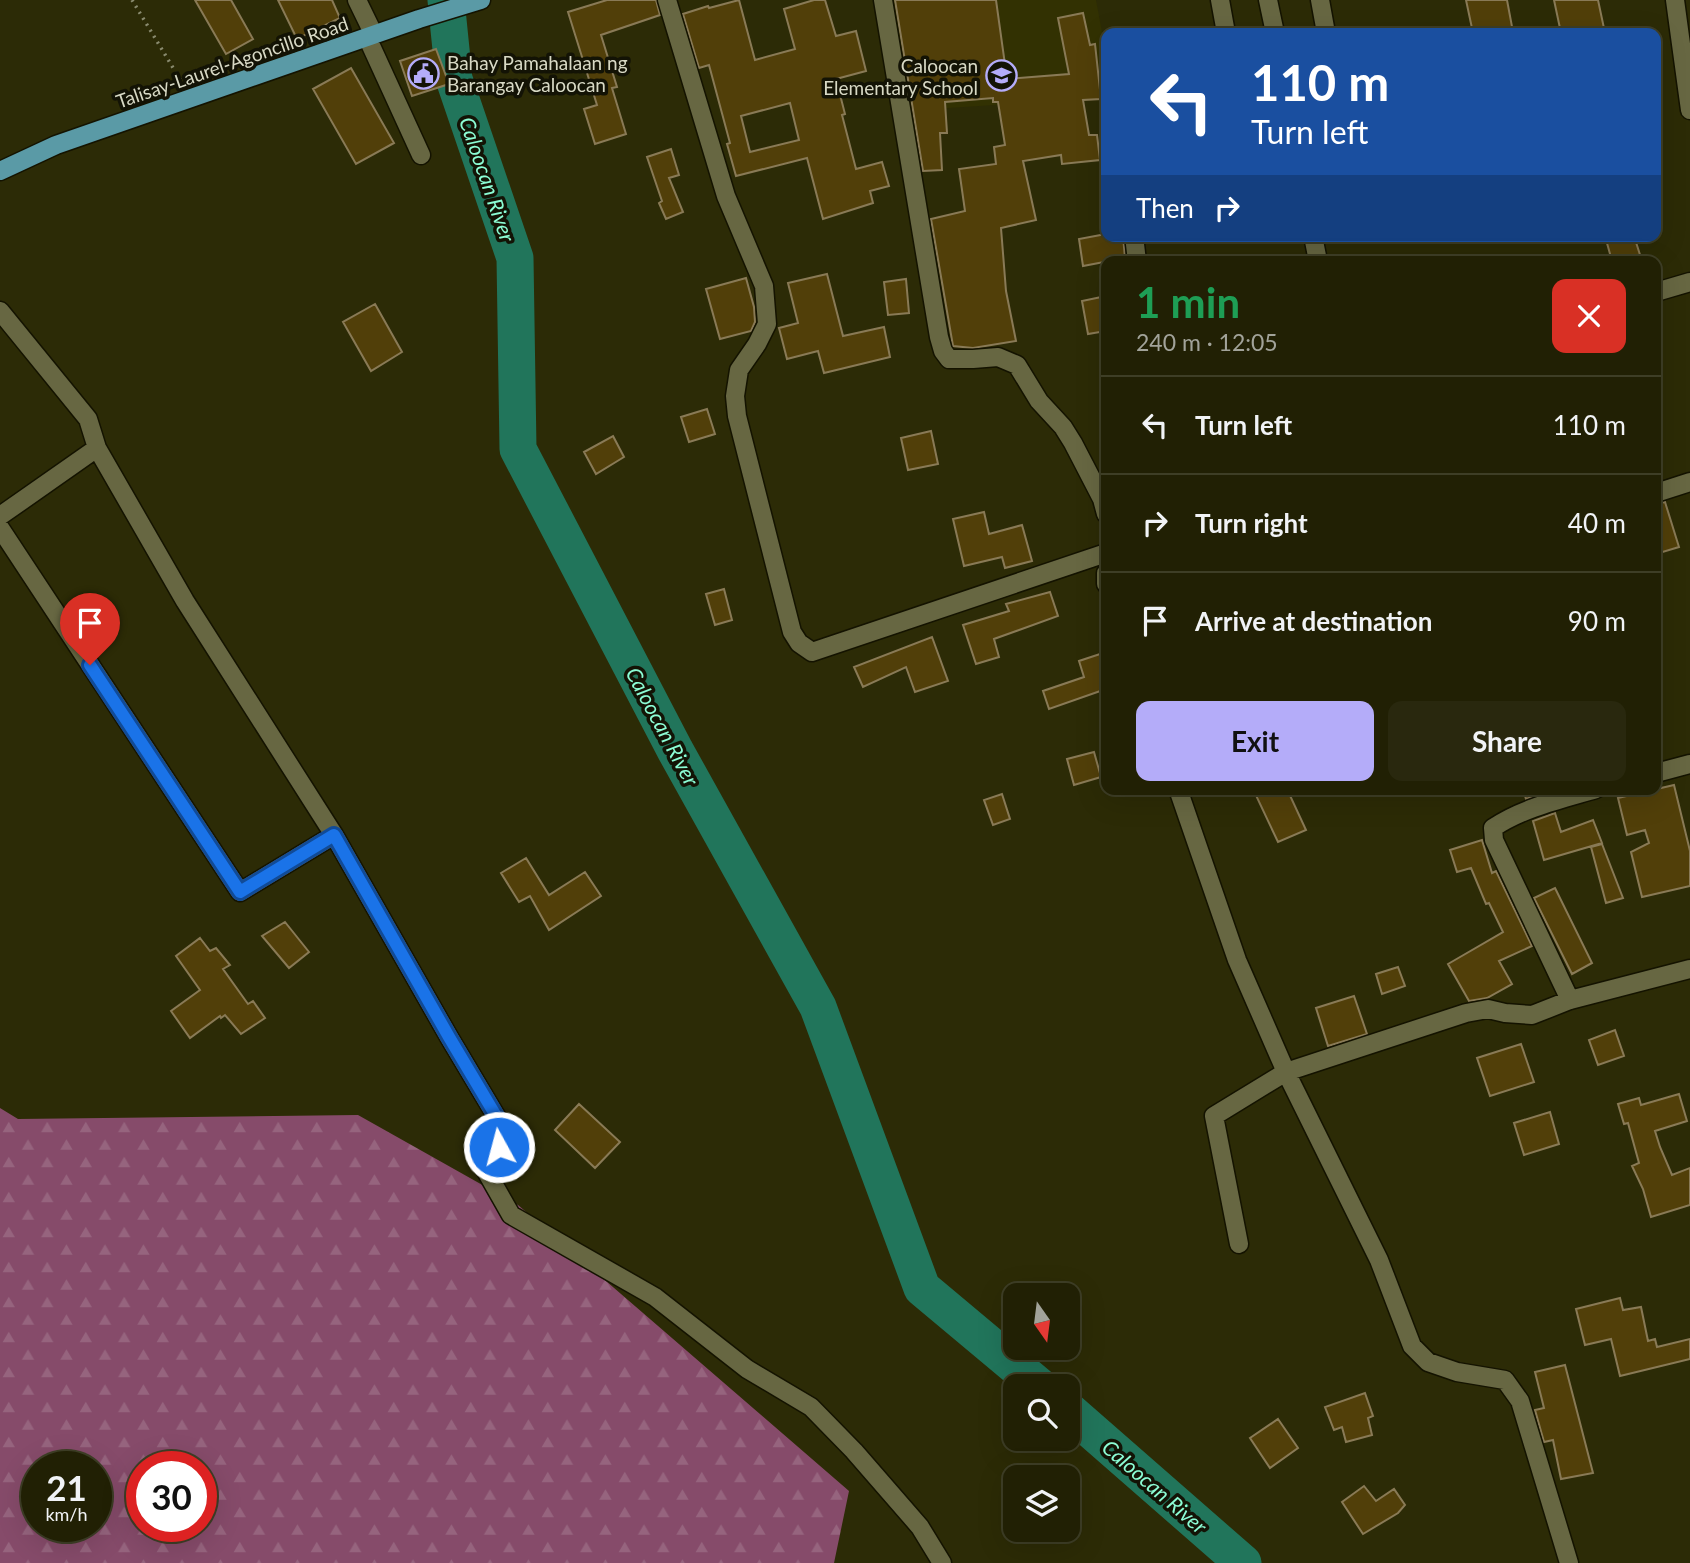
<!DOCTYPE html>
<html lang="en">
<head>
<meta charset="utf-8">
<style>
  body { margin:0; font-family:Lato,sans-serif; background:#29280e; color:#f1f3f6; height:100vh; display:flex; flex-direction:column; font-size:26px; white-space:nowrap }
  * { box-sizing:border-box; margin:0 }
  p { font-size:23px; color:#a2a39a }
  .icon { flex:none; width:38px; height:38px; fill:none; stroke:currentColor; stroke-width:2; stroke-linecap:round; stroke-linejoin:round }
  .map { position:relative; flex:1; overflow:hidden }
  .sheet { position:absolute; left:1101px; top:256px; width:560px; height:539px; display:flex; flex-direction:column; background:#212004; border-radius:14px; box-shadow:0 7px 28px #0002,0 0 0 2px #3e3e26 }
  .sheet>* { flex:none }
  .hud { position:absolute; left:1101px; top:28px; width:560px; height:214px; border-radius:14px; box-shadow:0 7px 28px #0002,0 0 0 2px #3e3e26; background:#1a4fa0; color:#fff; overflow:hidden }
  .needle { width:46px; rotate:166deg }
  .fabs { position:absolute; left:1003px; top:1283px; display:grid; gap:14px }
  .fabs a { display:grid; place-items:center; width:77px; height:77px; border-radius:14px; background:#212004; box-shadow:0 7px 28px #0002,0 0 0 2px #3e3e26; font-size:35px }
  .speed { position:absolute; left:21px; top:1451px; display:flex; gap:14px; font-size:35px; font-weight:700; text-align:center }
  .speed>* { display:grid; place-content:center; width:91px; height:91px; border-radius:50%; background:#212004; box-shadow:0 7px 28px #0002,0 0 0 2px #3e3e26; line-height:1 }
  .speed small { font-size:18px; font-weight:400 }
  .speed .limit { border:10px solid #d22; background:#fff; color:#111 }
  .pin { position:absolute; display:grid; place-items:center; width:60px; height:60px; color:#fff; margin:-72px -30px; border-radius:50% 50% 50% 0; rotate:-45deg; box-shadow:0 0 7px #0007 }
  .pin .icon { rotate:45deg }
  .me { position:absolute; width:77px; margin:-38px; rotate:353deg; stroke-linejoin:round; filter:drop-shadow(0 0 5px #0008) }
  .turn { display:flex; align-items:center; gap:24px; height:147px; padding:0 35px; font-size:32px }
  .turn .icon { width:91px; height:91px; stroke-width:2.5 }
  .turn b { display:block; font-size:49px; line-height:60px }
  .then { display:flex; align-items:center; height:66px; padding:0 35px; background:#0003; gap:14px; font-size:26px }
  .round { display:grid; place-items:center; flex:none; width:74px; height:74px; border-radius:14px; background:#29280e }
  .head { display:flex; align-items:center; justify-content:space-between; height:119px; padding:0 35px }
  h1 { font-size:42px; font-weight:700; line-height:52px; color:#1e9e55 }
  .action { display:flex; gap:14px; margin-top:auto; padding:14px 35px }
  .action a { flex:1; height:80px; border-radius:14px; background:#b4acf9; color:#111; font-size:28px; font-weight:700; line-height:80px; text-align:center }
  .action a+a { background:#29280e; color:#f1f3f6 }
  ul { padding:0; list-style:none }
  li { display:flex; align-items:center; gap:21px; height:98px; padding:0 35px; border-top:2px solid #3e3e26 }
  li div { flex:1 }
  li b { display:block; font-size:26px }
  li em { font-style:normal }
  .map>svg:first-child { display:block }
  .built { fill:#323102 }
  .forest { fill:url(#forest-firs); fill-rule:evenodd }
  .lines { fill:none; stroke-linecap:round; stroke-linejoin:round }
  .river { stroke:#21755b; stroke-width:37 }
  .building { fill:#513f09; stroke:#897a56; stroke-width:2; fill-rule:evenodd }
  .minor-casing { stroke:#141300; stroke-width:21 }
  .major-casing { stroke:#141300; stroke-width:21 }
  .path { stroke:#898a6e; stroke-width:3.5; stroke-dasharray:2 5; stroke-linecap:butt }
  .minor { stroke:#676742; stroke-width:18 }
  .major { stroke:#5a9aa6; stroke-width:18 }
  .route-casing { stroke:#114b97; stroke-width:18 }
  .route { stroke:#1a73e8; stroke-width:12 }
  .labels { text-anchor:middle; dominant-baseline:central; stroke-width:7; stroke-linejoin:round; paint-order:stroke }
  .street-label { font-size:19px; fill:#d8d9c5; stroke:#131305 }
  .poi-label { font-size:19px; fill:#d8d9c5; stroke:#131305; text-anchor:start }
  .water-label { font-size:21px; font-style:italic; fill:#8cfdd5; stroke:#131305 }
</style>
</head>
<body>
<div class="map">
<svg width="1690" height="1563" viewBox="0 0 1690 1563">
  <defs>
    <pattern id="forest-firs" width="22" height="20" patternUnits="userSpaceOnUse" patternTransform="scale(1.75)"><rect width="22" height="20" fill="#864b6a"/><path d="M5 1l3.5 6h-7zM16 11l3.5 6h-7z" fill="#96647e"/></pattern>
  </defs>
  <rect width="100%" height="100%" fill="#2c2b06"/>
  <path class="built" d="M884 0H1096L1106 53V98L902 111Z"/>
  <path class="forest" d="M0 1108 18 1119 358 1115 518 1205 849 1491 834 1563H0ZM37 1466H96V1526H37ZM142 1466H201V1526H142Z"/>
  <g class="lines">
    <path class="river" d="M446 0 454 79 515 258 518 449 675 750 818 1007 922 1288 1039 1386
      M1068 1410 1243 1563"/>
  </g>
  <path class="building" d="M195 0H231L253 39 226 54Z
    M278 0H332L340 18 297 39Z
    M607 0H656L660 15 601 35 617 87 612 88 626 134 595 144 584 109 597 105 568 12Z
    M739 0 755 60 795 49 784 9 814 0H825L836 36 856 31 866 71 836 79 845 114 842 115 856 169 882 162 889 186 870 191 873 203 823 219 807 158 736 176 727 144 730 143 709 65 699 68 683 14 708 6 709 8ZM790 103 799 140 750 152 741 116Z
    M895 0H996L1007 79 1069 74 1058 18 1083 13 1090 45 1095 44 1101 99 1083 100 1089 135H1097L1100 160 1062 164 1061 155 1023 161 1036 220 1001 228 1006 291 1016 341 973 348 953 346 931 219 965 211 959 169 996 164 994 147 1005 145 998 102H993V98L945 102 947 133H940L942 170 923 171Z
    M1466 0H1507L1513 32 1473 33Z
    M1554 0H1598L1605 33H1561Z
    M436 49 449 84 412 96 400 61Z
    M351 68 394 143 356 164 313 89Z
    M671 149 679 175 669 178 683 212 666 219 659 203 662 201 647 157Z
    M1106 234V236H1123L1125 258 1083 266 1079 239Z
    M1605 236H1634L1642 261H1612Z
    M827 274 843 336 884 327 890 357 824 373 818 351 787 359 779 328 798 323 788 283Z
    M746 278 754 307 755 322 751 331 720 339 706 289Z
    M906 279 909 313 888 315 884 282Z
    M1106 296V331L1088 334 1082 301Z
    M375 304 402 352 371 371 343 322Z
    M707 409 715 434 689 442 681 417Z
    M931 431 938 464 908 470 901 438Z
    M613 436 624 457 596 474 584 452Z
    M1665 502 1679 547 1656 554V504Z
    M984 512 989 534 1022 525 1032 561 1005 568 1002 557 964 566 953 519Z
    M724 589 732 620 715 625 706 594Z
    M1050 592 1058 616 994 639 999 657 976 664 963 625 1009 611 1006 604Z
    M932 637 948 681 915 692 906 667 863 687 854 667Z
    M1100 654 1106 671V689L1049 709 1043 691 1084 677 1079 661Z
    M1094 752 1101 777 1074 785 1067 759Z
    M1674 785 1690 851V886L1642 897 1631 852 1649 843 1645 830 1627 835 1618 798Z
    M1253 789H1287L1306 830 1278 842Z
    M1523 789H1548L1549 791 1526 799Z
    M1002 794 1010 819 993 825 984 800Z
    M1555 813 1561 832 1593 820 1602 843 1544 860 1533 821Z
    M1482 840 1492 873 1496 871 1532 946 1499 961 1512 984 1487 998 1469 1001 1448 964 1503 932 1489 903 1486 904 1471 868 1457 872 1450 850Z
    M1602 844 1623 898 1606 903 1591 847Z
    M526 858 549 895 585 872 601 896 549 930 530 896 519 902 501 873Z
    M1555 888 1592 963 1572 974 1534 898Z
    M285 922 309 952 289 968 262 936Z
    M200 938 210 951 216 948 230 965 223 969 248 1004 253 1001 265 1018 241 1034 225 1015 221 1018 220 1016 190 1038 171 1011 200 990 176 956Z
    M1398 967 1405 986 1382 994 1376 974Z
    M1354 996 1367 1034 1328 1046 1316 1008Z
    M1615 1030 1624 1056 1598 1065 1589 1040Z
    M1521 1044 1534 1082 1490 1096 1477 1058Z
    M1679 1094 1687 1121 1655 1131 1660 1147 1672 1175 1690 1168V1205L1651 1217 1643 1189 1632 1166 1639 1163 1628 1123 1624 1124 1618 1104 1639 1098 1641 1105Z
    M579 1104 620 1142 595 1168 555 1130Z
    M1550 1112 1559 1144 1524 1155 1514 1123Z
    M1620 1298 1623 1310 1641 1307 1648 1341 1655 1339 1657 1347 1690 1339V1359L1620 1376 1611 1339 1585 1345 1576 1309Z
    M1565 1365 1593 1473 1561 1479 1553 1440 1544 1442 1535 1410 1544 1408 1535 1372Z
    M1365 1393 1373 1416 1368 1418 1372 1435 1346 1442 1342 1427 1334 1430 1325 1407Z
    M1278 1419 1298 1448 1270 1468 1250 1438Z
    M1364 1486 1376 1501 1394 1489 1405 1505 1398 1513 1363 1534 1342 1502Z"/>
  <g class="lines">
    <defs>
      <path id="minor" d="M357 0 374 35
        M667 0 726 196 764 286 767 324 757 344 739 370 735 396 737 416 792 632 799 643 812 652 1106 553
        M883 0 939 337 943 351 949 359H973L998 357 1017 365 1039 401 1063 427 1073 443 1102 499 1106 514
        M1220 0 1226 33
        M1268 0 1275 33
        M1320 0 1326 33
        M1675 0 1690 110
        M367 37 421 155
        M1134 236 1137 261
        M1313 236 1318 261
        M1656 292 1690 282
        M0 311 88 419 97 448 185 601 334 835 449 1037 502 1126 499 1147 487 1162 486 1171 511 1215 655 1297 747 1369 811 1407 854 1451 920 1527 942 1563
        M1656 493 1690 482
        M0 516 97 448
        M0 528 240 892 334 835
        M1106 573V584
        M1656 773 1690 764
        M1178 789 1237 960 1286 1072 1379 1260 1412 1346 1428 1362 1457 1372 1505 1380 1520 1401 1569 1563
        M1570 1000 1494 840 1493 828C1522 808 1562 799 1596 789
        M1239 1244 1214 1116 1286 1072 1466 1013 1488 1009 1505 1013 1532 1015 1570 1000 1690 969"/>
      <path id="major" d="M0 171 56 145 419 19 481 0"/>
    </defs>
    <use href="#minor" class="minor-casing"/>
    <use href="#major" class="major-casing"/>
    <path class="path" d="M132 0 181 81"/>
    <use href="#minor" class="minor"/>
    <use href="#major" class="major"/>
  </g>
  <g class="lines">
    <defs>
      <path id="route" d="M90 665 240 892 334 835 449 1037 502 1126 499 1147"/>
    </defs>
    <use href="#route" class="route-casing"/>
    <use href="#route" class="route"/>
  </g>
  <defs>
    <symbol id="civic-ring" viewBox="-11 -11 22 22"><circle r="9.5" fill="#131305" stroke="#b4acf9" stroke-width="1.5"/><path d="M-.6-6.5H3V-4.5H.6V-3L4-1V1h2V6H-6V1h2V-1L-.6-3ZM-1.2 2.5V6h2.4V2.5Z" fill="#b4acf9"/></symbol>
    <symbol id="school-ring" viewBox="-11 -11 22 22"><circle r="9.5" fill="#131305" stroke="#b4acf9" stroke-width="1.5"/><path d="M0-5L7-2L0 1L-7-2ZM-4 1L0 2.5L4 1V4Q0 6-4 4Z" fill="#b4acf9"/></symbol>
  </defs>
  <g fill-rule="evenodd">
    <use href="#civic-ring" x="406" y="56" width="35" height="35"/>
    <use href="#school-ring" x="984" y="58" width="35" height="35"/>
  </g>
  <g class="labels">
    <g class="street-label">
      <text transform="translate(232 62) rotate(-19)">Talisay-Laurel-Agoncillo Road</text>
    </g>
    <g class="poi-label">
      <text x="447" y="62">Bahay Pamahalaan ng<tspan x="447" dy="22">Barangay Caloocan</tspan></text>
      <text x="978" y="65" text-anchor="end">Caloocan<tspan x="978" dy="22">Elementary School</tspan></text>
    </g>
    <g class="water-label">
      <text transform="translate(488 179) rotate(71)">Caloocan River</text>
      <text transform="translate(663 726) rotate(62)">Caloocan River</text>
      <text transform="translate(1155 1486) rotate(41)">Caloocan River</text>
    </g>
  </g>
</svg>
<div class="fabs">
<a><svg class="needle" viewBox="-14 -14 28 28"><path d="M0-13l5 13h-10z" fill="#e53935"/><path d="M0 13l5-13h-10z" fill="#a2a39a"/></svg></a>
<a><svg class="icon" aria-label="search" viewBox="0 0 24 24"><circle cx="10" cy="10" r="6"/><path d="M15 15l6 6"/></svg></a>
<a><svg class="icon" aria-label="layers" viewBox="0 0 24 24"><path d="M12 4l9 5-9 5-9-5zM3 14l9 5 9-5"/></svg></a>
</div>
<div class="speed"><div>21<small>km/h</small></div><div class="limit">30</div></div>
<div class="pin" style="left:90px;top:665px;background:#d93025"><svg class="icon" aria-label="arrive" viewBox="0 0 24 24"><path d="M6 21V4h12l-3 4 3 4H6"/></svg></div>
<svg class="me" style="left:499px;top:1147px" viewBox="-20 -20 40 40"><circle r="17" fill="#1a73e8" stroke="#fff" stroke-width="3"/><path d="M0-11L8 9 0 5-8 9z" fill="#fff"/></svg>
<div class="hud">
<div class="turn"><svg class="icon" aria-label="left" viewBox="0 0 24 24"><path d="M17 20v-9H6M10 6l-5 5 5 5"/></svg><div><b>110 m</b>Turn left</div></div>
<div class="then">Then<svg class="icon" aria-label="right" viewBox="0 0 24 24"><path d="M7 20v-9h11M14 6l5 5-5 5"/></svg></div>
</div>
<section class="sheet">
<div class="head"><div><h1>1 min</h1><p>240 m · 12:05</p></div><a class="round" style="background:#d93025;color:#fff"><svg class="icon" aria-label="close" viewBox="0 0 24 24"><path d="M6 6l12 12M18 6L6 18"/></svg></a></div>
<ul>
<li><svg class="icon" aria-label="left" viewBox="0 0 24 24"><path d="M17 20v-9H6M10 6l-5 5 5 5"/></svg><div><b>Turn left</b></div><em>110 m</em></li>
<li><svg class="icon" aria-label="right" viewBox="0 0 24 24"><path d="M7 20v-9h11M14 6l5 5-5 5"/></svg><div><b>Turn right</b></div><em>40 m</em></li>
<li><svg class="icon" aria-label="arrive" viewBox="0 0 24 24"><path d="M6 21V4h12l-3 4 3 4H6"/></svg><div><b>Arrive at destination</b></div><em>90 m</em></li>
</ul>
<div class="action"><a>Exit</a><a>Share</a></div>
</section>
</div>
</body>
</html>
